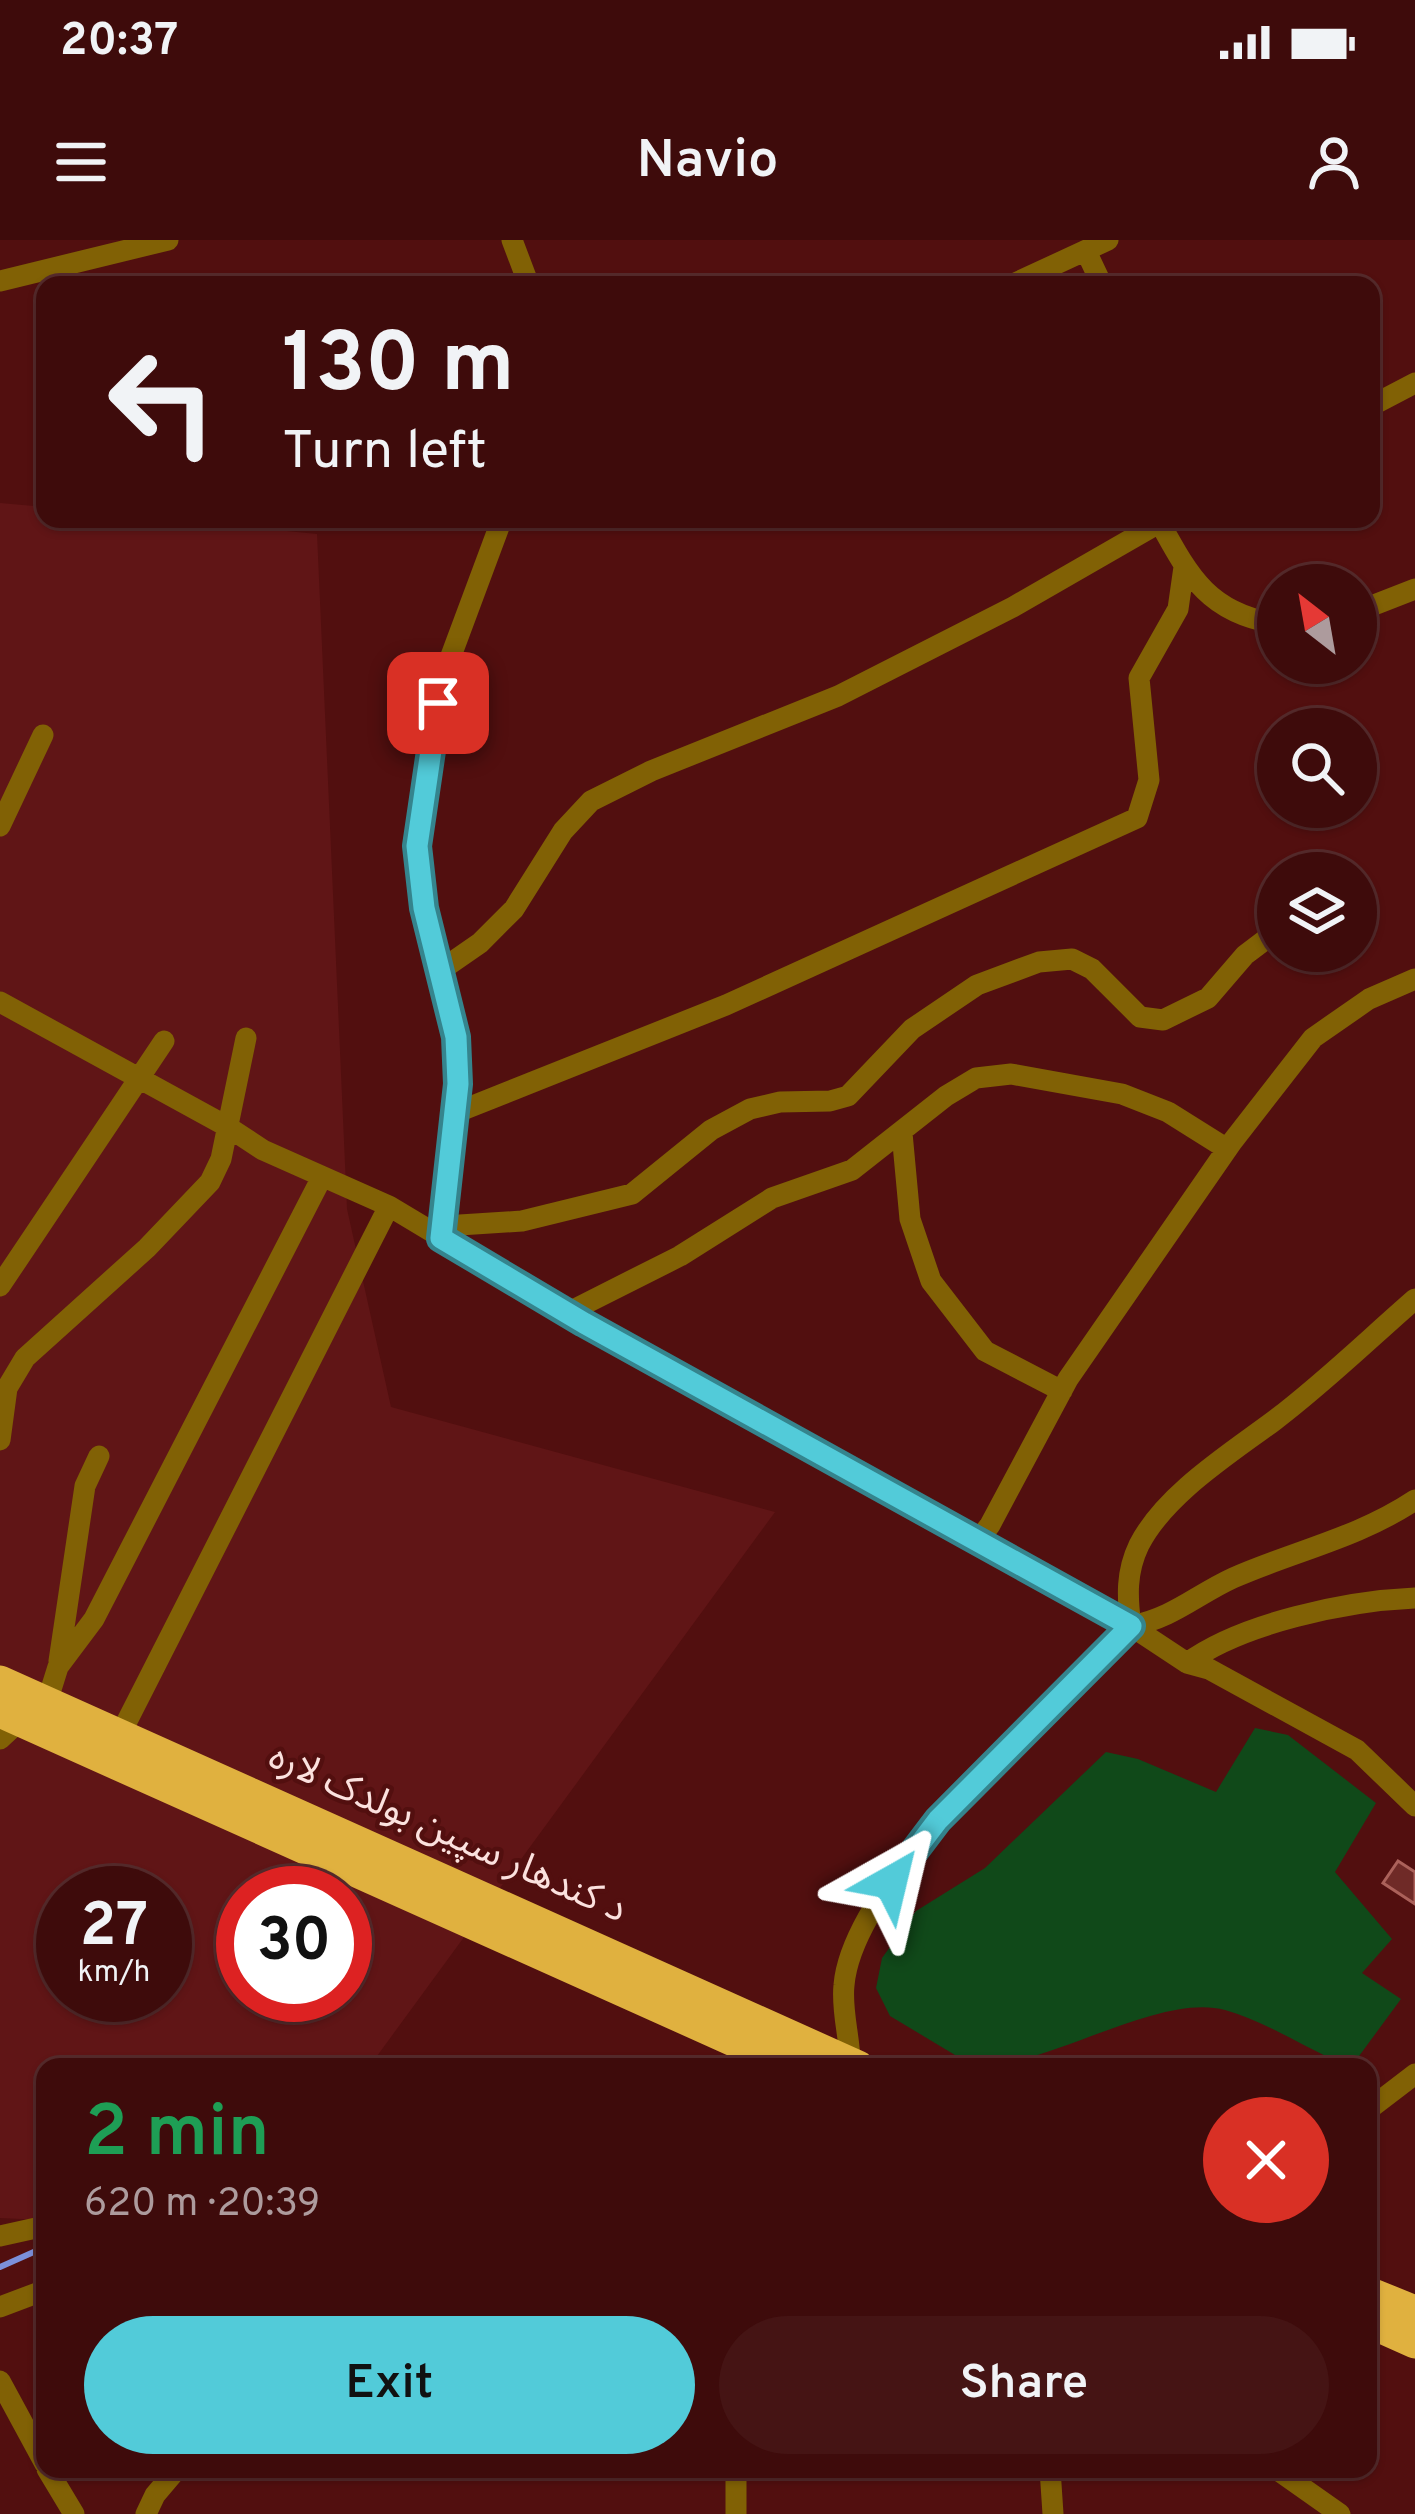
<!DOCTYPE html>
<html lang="en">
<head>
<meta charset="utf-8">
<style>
  body { margin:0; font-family:Overpass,"Noto Sans Arabic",sans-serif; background:#451414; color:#f1f3f6; height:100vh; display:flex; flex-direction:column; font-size:45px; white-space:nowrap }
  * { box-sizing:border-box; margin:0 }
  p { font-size:39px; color:#ad9b9d }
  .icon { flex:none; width:66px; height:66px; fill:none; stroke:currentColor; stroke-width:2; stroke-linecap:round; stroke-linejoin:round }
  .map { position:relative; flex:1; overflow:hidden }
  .details { position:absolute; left:36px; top:1818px; width:1341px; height:420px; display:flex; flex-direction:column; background:#3e0b0b; border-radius:24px; box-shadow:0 3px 9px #0004,0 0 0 3px #572b2c }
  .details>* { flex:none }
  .banner { position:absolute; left:36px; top:36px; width:1344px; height:252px; border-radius:24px; box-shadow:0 3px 9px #0004,0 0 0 3px #572b2c; background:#3e0b0b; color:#f1f3f6; overflow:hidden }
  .needle { width:78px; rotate:329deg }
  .tools { position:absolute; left:1257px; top:324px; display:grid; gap:24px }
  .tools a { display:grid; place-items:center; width:120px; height:120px; border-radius:50%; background:#3e0b0b; box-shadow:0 3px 9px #0004,0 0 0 3px #572b2c; font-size:60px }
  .speed { position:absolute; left:36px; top:1626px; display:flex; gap:24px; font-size:60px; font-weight:700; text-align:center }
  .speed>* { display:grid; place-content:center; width:156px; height:156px; border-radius:50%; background:#3e0b0b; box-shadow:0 3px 9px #0004,0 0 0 3px #572b2c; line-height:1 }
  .speed small { font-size:30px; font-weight:400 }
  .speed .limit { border:18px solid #d22; background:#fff; color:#111 }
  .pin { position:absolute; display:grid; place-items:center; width:102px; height:102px; color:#fff; margin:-51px; border-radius:24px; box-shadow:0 6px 18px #0006 }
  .me { position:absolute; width:132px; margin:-66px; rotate:37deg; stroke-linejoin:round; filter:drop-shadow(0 0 9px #0008) }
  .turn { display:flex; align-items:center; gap:42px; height:252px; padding:0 48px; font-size:54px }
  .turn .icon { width:156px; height:156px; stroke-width:2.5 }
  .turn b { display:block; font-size:84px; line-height:102px }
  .round { display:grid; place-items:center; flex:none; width:126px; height:126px; border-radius:63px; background:#451414 }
  .summary { display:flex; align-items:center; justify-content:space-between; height:204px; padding:0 48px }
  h1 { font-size:72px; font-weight:600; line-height:90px; color:#1e9e55 }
  .primary-button { display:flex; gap:24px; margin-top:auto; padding:24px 48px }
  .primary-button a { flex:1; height:138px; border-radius:72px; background:#52cbd9; color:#111; font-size:48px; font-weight:600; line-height:138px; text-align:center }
  .primary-button a+a { background:#451414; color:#f1f3f6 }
  .status { display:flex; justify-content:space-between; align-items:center; height:84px; padding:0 60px; background:#3e0b0b; direction:ltr }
  .status svg { height:33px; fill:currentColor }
  header { display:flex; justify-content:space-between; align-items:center; height:156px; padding:0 48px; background:#3e0b0b; font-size:54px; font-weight:600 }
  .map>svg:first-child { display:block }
  .built { fill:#601516; fill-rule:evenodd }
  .green { fill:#104919 }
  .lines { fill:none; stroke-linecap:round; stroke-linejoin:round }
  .stream { stroke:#7c90da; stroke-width:6 }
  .building { fill:#6f2a27; stroke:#ab615a; stroke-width:3 }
  .minor { stroke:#816105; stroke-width:21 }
  .highway { stroke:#e0b13f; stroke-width:33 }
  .route-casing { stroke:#35848d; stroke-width:30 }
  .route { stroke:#52cbd9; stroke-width:21 }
  .labels { text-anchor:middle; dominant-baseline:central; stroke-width:9; stroke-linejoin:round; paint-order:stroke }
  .street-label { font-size:39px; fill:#fbe1de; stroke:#520f0f }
</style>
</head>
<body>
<div class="status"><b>20:37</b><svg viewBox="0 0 49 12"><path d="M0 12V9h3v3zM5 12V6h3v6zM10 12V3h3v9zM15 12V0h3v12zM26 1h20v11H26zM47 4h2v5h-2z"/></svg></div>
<header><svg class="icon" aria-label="menu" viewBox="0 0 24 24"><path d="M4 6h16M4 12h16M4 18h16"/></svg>Navio<svg class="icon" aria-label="person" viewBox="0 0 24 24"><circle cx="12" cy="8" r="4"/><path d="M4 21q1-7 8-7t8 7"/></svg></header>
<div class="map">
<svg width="1415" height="2274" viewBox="0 0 1415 2274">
  <rect width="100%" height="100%" fill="#520f0f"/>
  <path class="built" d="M0 263 45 267V279H164L317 294 347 969 391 1167 775 1272 369 1827H45V1980L0 1978ZM63 1653H165V1755H63ZM243 1653H345V1755H243Z"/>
  <path class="green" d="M1255 1488 1288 1495 1376 1563 1335 1632 1392 1699 1362 1733 1401 1759 1351 1827C1309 1811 1268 1782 1225 1770 1159 1752 1049 1827 975 1827L890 1776 876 1748 882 1718 916 1671 985 1628 1106 1512 1138 1519 1216 1552Z"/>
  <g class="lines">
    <path class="stream" d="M0 2027 45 2007"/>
  </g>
  <path class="building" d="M1398 1621 1415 1632V1664L1383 1643Z"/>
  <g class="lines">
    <path class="minor" d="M512 0 529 45
      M1086 11 1102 45
      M0 41 168 0
      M1011 45 1108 0
      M1371 166 1415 143
      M1160 283C1190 338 1210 374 1278 384
      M1356 372 1415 349
      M0 586 43 495
      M441 730 480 703 514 669 563 591 591 561 651 531 838 456 1013 367 1166 279
      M0 762 228 887 263 910 389 966 584 1083 1131 1386 1187 1423 1209 1429 1357 1510 1415 1566
      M455 873 726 765 1137 578 1149 540 1139 438 1178 369 1184 327
      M902 893 910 979 931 1041 985 1111 1062 1151
      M444 986 522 981 632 954 711 890 750 869 780 862 830 861 848 856 912 789 977 745 1039 722 1072 719 1092 729 1140 777 1163 780 1208 758 1245 715 1278 690
      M441 997 458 844 456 797 425 668 417 606 430 495 445 432 502 279
      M0 1046 164 801
      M567 1073 680 1016 772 958 852 930 946 856 976 838 1011 834 1122 854 1168 872 1227 909
      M0 1200 7 1148 25 1118 147 1008 210 942 221 919 246 798
      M976 1303 990 1285 1068 1139 1232 902 1313 798 1369 759 1415 739
      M1131 1386C1127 1357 1126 1332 1139 1305 1165 1254 1231 1213 1275 1180 1324 1143 1369 1099 1415 1059
      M59 1421 85 1246 99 1216
      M1187 1423C1242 1383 1346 1361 1415 1358
      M47 1462 58 1427 94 1379 322 937
      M121 1493 389 966
      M0 1499 28 1473
      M850 1827C851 1800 841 1773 844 1745 853 1638 1054 1464 1131 1386 1173 1378 1196 1355 1233 1338 1294 1311 1358 1298 1415 1260
      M1368 1870 1415 1834
      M0 1996 45 1986
      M0 2067 45 2050
      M0 2141 45 2224
      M47 2229 74 2274
      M736 2229V2274
      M1050 2229 1053 2274
      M1276 2229 1340 2274
      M146 2274 155 2255 177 2229"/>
    <path class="highway" d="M0 1442 858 1827
      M0 1471 794 1827
      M1368 2053 1415 2072
      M1368 2081 1415 2102"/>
  </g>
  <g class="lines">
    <defs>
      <path id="route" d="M438 463 417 606 424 668 456 797 458 844 441 998 584 1083 1131 1386 938 1580 891 1642"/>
    </defs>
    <use href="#route" class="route-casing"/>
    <use href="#route" class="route"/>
  </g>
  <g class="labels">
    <g class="street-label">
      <text transform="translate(447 1595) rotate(24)">د کندهار سپین بولدک لاره</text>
    </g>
  </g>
</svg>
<div class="tools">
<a><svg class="needle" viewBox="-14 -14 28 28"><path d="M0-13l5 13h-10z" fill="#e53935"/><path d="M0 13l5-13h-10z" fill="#ad9b9d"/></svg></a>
<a><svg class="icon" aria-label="search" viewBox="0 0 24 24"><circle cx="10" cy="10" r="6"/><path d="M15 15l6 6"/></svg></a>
<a><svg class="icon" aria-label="layers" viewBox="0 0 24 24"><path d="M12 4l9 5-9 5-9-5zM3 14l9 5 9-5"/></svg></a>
</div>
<div class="speed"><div>27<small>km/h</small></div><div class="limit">30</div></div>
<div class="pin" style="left:438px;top:463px;background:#d93025"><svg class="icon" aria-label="arrive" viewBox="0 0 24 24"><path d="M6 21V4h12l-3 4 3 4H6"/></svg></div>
<svg class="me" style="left:891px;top:1642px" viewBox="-20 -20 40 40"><path d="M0-17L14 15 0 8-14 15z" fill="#52cbd9" stroke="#fff" stroke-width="4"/></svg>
<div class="banner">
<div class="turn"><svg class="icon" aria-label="left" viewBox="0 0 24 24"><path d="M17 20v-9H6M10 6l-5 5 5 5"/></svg><div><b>130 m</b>Turn left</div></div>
</div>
<section class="details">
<div class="summary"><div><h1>2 min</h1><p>620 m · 20:39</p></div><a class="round" style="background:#d93025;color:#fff"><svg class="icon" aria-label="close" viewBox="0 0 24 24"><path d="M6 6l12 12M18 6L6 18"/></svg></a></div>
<div class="primary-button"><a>Exit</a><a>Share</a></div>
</section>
</div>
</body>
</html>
